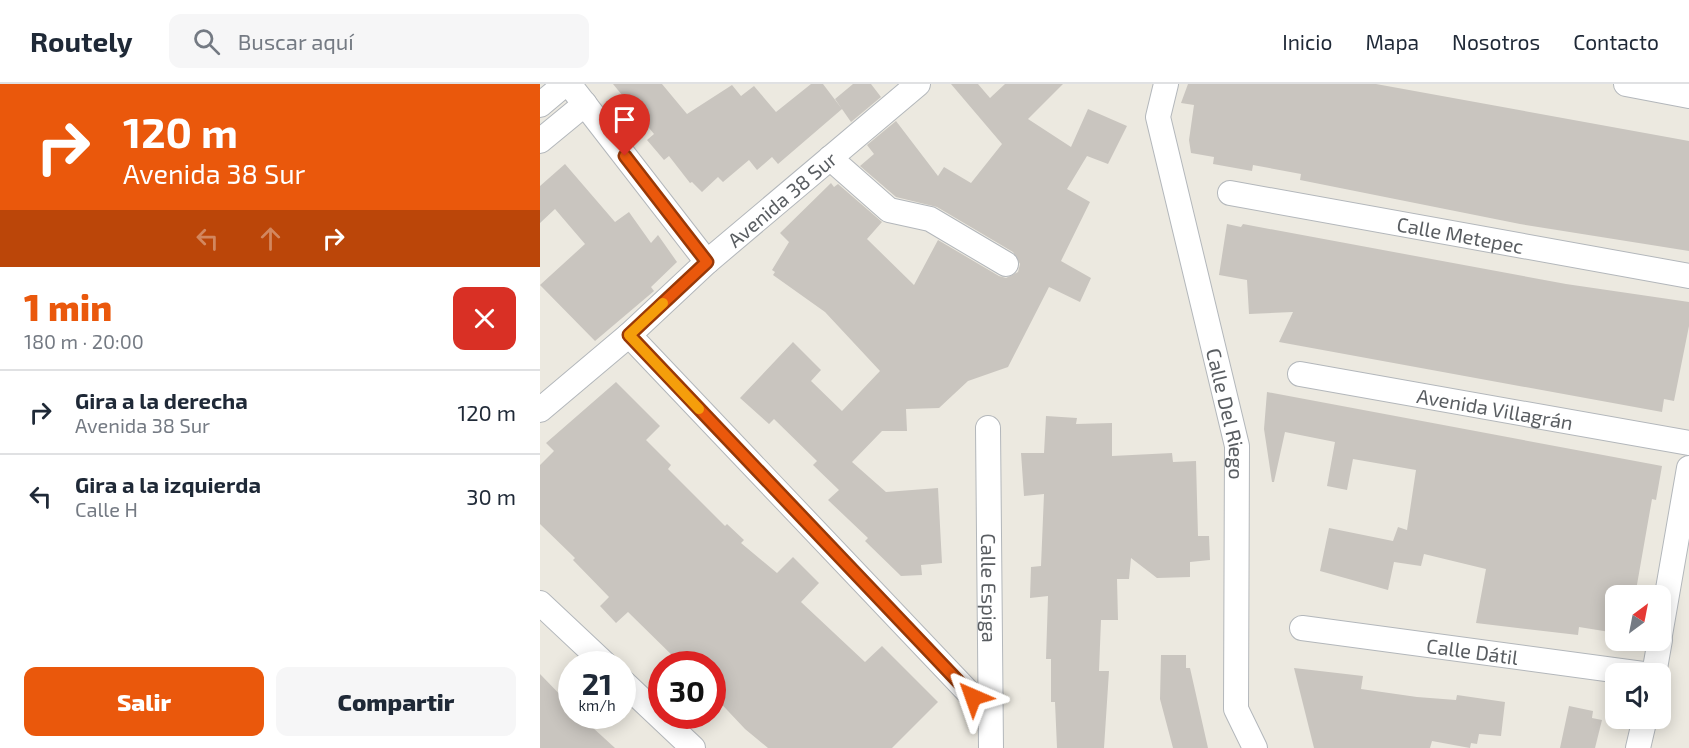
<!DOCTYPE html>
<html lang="es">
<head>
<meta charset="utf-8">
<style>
  body { margin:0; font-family:"Exo 2",sans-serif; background:#f6f6f7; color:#1f2937; height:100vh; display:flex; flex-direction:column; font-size:22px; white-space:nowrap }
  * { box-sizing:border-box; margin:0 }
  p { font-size:20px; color:#747a83 }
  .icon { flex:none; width:33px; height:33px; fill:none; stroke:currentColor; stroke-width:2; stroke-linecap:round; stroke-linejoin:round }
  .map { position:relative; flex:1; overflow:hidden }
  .details { display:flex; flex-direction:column; background:#fff; width:540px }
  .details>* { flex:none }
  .hud { background:#ea580c; color:#fff; overflow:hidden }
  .needle { width:39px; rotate:32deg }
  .buttons { position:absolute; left:1065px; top:501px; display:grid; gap:12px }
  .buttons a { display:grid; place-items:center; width:66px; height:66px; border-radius:12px; background:#fff; box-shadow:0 3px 15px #0003; font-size:30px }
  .speed { position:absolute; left:18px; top:567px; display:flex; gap:12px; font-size:30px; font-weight:700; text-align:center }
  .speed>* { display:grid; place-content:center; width:78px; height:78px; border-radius:50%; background:#fff; box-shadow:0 3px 15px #0003; line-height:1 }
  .speed small { font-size:15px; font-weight:400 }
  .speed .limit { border:9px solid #d22; background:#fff; color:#111 }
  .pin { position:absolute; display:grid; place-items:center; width:51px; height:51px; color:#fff; margin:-62px -26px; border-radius:50% 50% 50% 0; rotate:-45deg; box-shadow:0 0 6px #0007 }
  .pin .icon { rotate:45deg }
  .me { position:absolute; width:66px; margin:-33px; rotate:317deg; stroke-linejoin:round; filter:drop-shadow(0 0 4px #0008) }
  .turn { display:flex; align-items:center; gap:21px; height:126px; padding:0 24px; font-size:27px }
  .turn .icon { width:78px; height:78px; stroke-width:2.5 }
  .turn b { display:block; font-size:42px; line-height:51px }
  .lanes { display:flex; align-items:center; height:57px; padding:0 24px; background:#0003; justify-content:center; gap:30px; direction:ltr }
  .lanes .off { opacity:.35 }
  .round { display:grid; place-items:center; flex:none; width:63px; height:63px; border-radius:12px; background:#f6f6f7 }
  .overview { display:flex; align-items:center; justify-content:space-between; height:102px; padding:0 24px }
  h1 { font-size:36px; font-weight:800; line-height:45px; color:#ea580c }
  .button { display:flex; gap:12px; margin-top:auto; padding:12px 24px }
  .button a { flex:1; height:69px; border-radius:12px; background:#ea580c; color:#fff; font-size:24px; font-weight:800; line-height:69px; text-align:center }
  .button a+a { background:#f6f6f7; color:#1f2937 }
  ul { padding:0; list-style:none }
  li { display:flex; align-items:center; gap:18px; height:84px; padding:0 24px; border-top:2px solid #e0e1e3 }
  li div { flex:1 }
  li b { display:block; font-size:22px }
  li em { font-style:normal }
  header { display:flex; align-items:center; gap:36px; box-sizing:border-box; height:84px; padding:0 30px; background:#fff; border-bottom:2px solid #e0e1e3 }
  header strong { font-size:28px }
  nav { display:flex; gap:33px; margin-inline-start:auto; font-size:21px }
  .search { width:420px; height:54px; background:#f6f6f7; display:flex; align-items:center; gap:15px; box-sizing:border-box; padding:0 21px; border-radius:12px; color:#747a83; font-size:22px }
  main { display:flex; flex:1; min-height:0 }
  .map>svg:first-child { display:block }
  .building { fill:#c9c5bf }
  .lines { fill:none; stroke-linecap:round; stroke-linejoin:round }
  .minor-casing { stroke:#b3b7bb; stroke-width:26 }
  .minor { stroke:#fff; stroke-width:24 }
  .route-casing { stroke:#983908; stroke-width:15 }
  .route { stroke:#ea580c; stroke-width:10 }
  .slow { stroke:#f59e0b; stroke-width:10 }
  .labels { text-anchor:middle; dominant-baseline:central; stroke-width:4.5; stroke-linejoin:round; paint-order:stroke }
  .street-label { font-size:20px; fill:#595d61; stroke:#fff }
</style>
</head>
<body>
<header>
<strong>Routely</strong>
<div class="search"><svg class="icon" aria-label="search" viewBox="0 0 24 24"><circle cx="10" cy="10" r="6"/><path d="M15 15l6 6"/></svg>Buscar aquí</div>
<nav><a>Inicio</a><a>Mapa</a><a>Nosotros</a><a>Contacto</a></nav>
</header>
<main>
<section class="details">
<div class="hud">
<div class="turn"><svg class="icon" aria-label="right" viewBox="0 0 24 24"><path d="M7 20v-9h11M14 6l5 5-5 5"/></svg><div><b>120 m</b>Avenida 38 Sur</div></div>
<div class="lanes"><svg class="icon off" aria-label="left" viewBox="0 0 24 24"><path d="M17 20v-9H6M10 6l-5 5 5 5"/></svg><svg class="icon off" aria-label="ahead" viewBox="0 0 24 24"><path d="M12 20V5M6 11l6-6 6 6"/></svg><svg class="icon" aria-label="right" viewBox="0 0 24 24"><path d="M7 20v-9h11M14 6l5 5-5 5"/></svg></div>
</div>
<div class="overview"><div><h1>1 min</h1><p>180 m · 20:00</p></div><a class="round" style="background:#d93025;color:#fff"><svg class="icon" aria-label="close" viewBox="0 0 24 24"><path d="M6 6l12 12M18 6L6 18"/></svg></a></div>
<ul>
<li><svg class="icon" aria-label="right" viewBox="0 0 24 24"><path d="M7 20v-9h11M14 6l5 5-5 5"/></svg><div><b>Gira a la derecha</b><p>Avenida 38 Sur</p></div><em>120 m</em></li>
<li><svg class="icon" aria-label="left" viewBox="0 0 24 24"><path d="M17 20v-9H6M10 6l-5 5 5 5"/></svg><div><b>Gira a la izquierda</b><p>Calle H</p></div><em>30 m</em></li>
</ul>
<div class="button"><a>Salir</a><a>Compartir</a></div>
</section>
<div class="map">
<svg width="1149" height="664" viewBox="0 0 1149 664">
  <rect width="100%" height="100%" fill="#ece9e0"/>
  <path class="building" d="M73 0H122L147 30 192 1 201 12 214 2 236 28 271 0H283L302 25 238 80 232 73 217 86 209 76 183 98 178 93 162 108 152 98 150 99 129 72 124 76 107 56 114 50Z
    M313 0H331L341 13 311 38 295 15Z
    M411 0H438L450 14 465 0H523L488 35 531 63 548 25 587 42 568 80 547 72 527 105 550 118 521 177 551 194 540 218 509 203 468 283 428 297 399 324 366 325 367 347H342L312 378 346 408 398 404 402 479 381 481 382 491 361 492 325 457 328 454 288 416 299 406 273 381 277 377 234 335 229 340 200 314 253 258 281 286 271 297 302 327 340 287 285 228 233 191 235 188 232 186 249 158 240 149 291 99 294 103 298 100 342 138 327 155 374 201 398 156 459 192 466 194 478 188 480 180 473 168 397 123 356 113 320 82 334 70 327 61 356 37 398 92 404 83 431 99 462 60Z
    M648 0H836L1149 57V167L980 140 760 96 761 90 713 81 712 87 673 80 674 73 651 69 649 56 654 21 641 19Z
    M25 80 75 138 89 128 111 159 118 151 137 178 111 203 114 207 55 257 0 201 45 160 15 125 0 139V102Z
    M687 140 701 143 703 140 1026 200 1149 218V242L1134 317 1124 315 1122 328 739 258 753 228 709 230 707 196 679 191Z
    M76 298 120 342 106 356 131 381 128 385 185 442 187 440 204 456 201 459 237 489 253 473 279 499 261 518 325 578 342 562 398 618 352 664H228L205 645 172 610V580H141L88 528 76 539 60 522 69 513 33 476 35 474 0 440V381L14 367 6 359Z
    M727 308 1122 382 1116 416 1112 415 1095 512H1076V549L1039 543 1038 551 936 539 946 485 884 470 881 482 854 478 848 506 780 487 789 444 853 457 858 443 867 446 876 386 813 375 807 406 787 402 795 358 745 348 734 398H732L724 345Z
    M506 332 537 334 536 340 572 339V372L632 369 633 378 656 377 658 452H669L670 476 650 478V493L617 494 591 474 589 495H577L578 536H561L559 587H569L564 664H517L515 618H511V575H506L508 512 490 514 491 483 501 482 504 410 484 412 481 369H504Z
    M621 571H646V584H650L668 664H633L620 615Z
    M754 584 823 592 821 605 877 613 916 616 917 611 965 618 961 652 939 650 937 660 931 659 930 664 892 657 890 664H774Z
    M0 590 32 623V632H40L75 664H0Z
    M1029 622 1053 627 1052 634 1062 636 1055 664H1020Z"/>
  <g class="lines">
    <defs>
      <g id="minor">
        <path d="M29 0 167 178"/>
        <path id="s1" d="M626 0 618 33 697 362 696 625 715 664"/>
        <path d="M1086 0 1149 12"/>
        <path d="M0 21 25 0"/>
        <path d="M0 57 45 20"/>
        <path d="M290 74 349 126 390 135 466 180"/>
        <path id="s2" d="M690 109 1149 192"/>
        <path d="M89 251 449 630"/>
        <path id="s3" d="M760 290 1149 359"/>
        <path id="s4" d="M0 326 89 251 167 178 378 0"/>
        <path id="s5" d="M448 344 451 664"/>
        <path d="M0 519 65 580"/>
        <path id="s6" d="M762 544 1103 590"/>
        <path d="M1120 551 1149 384"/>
        <path d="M1114 590 1120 556"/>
        <path d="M82 597 153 664"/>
        <path d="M1098 664 1105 634"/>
      </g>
    </defs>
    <use href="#minor" class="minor-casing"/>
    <use href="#minor" class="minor"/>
  </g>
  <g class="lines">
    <defs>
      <path id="route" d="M85 72 167 178 89 251 433 613"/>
    </defs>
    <use href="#route" class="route-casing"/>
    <use href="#route" class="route"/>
    <path class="slow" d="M123 219 89 251 159 325"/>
  </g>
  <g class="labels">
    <g class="street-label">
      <text stroke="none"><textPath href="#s4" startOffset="321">Avenida 38 Sur</textPath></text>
      <text stroke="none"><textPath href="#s2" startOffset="234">Calle Metepec</textPath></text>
      <text stroke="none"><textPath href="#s3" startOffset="198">Avenida Villagrán</textPath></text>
      <text stroke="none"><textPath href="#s1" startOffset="339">Calle Del Riego</textPath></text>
      <text stroke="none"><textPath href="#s5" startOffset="160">Calle Espiga</textPath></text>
      <text stroke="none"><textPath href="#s6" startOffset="172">Calle Dátil</textPath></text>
    </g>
  </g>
</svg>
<div class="buttons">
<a><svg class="needle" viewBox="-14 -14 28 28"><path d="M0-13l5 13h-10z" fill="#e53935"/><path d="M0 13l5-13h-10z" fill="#747a83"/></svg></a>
<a><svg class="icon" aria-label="sound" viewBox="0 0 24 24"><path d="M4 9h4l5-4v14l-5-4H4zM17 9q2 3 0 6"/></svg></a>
</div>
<div class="speed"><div>21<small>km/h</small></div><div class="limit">30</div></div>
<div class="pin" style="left:85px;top:72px;background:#d93025"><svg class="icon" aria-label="arrive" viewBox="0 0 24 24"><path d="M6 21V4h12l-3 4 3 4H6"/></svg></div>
<svg class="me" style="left:433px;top:613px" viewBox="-20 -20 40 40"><path d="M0-17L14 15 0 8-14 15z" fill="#ea580c" stroke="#fff" stroke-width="4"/></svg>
</div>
</main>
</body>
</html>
